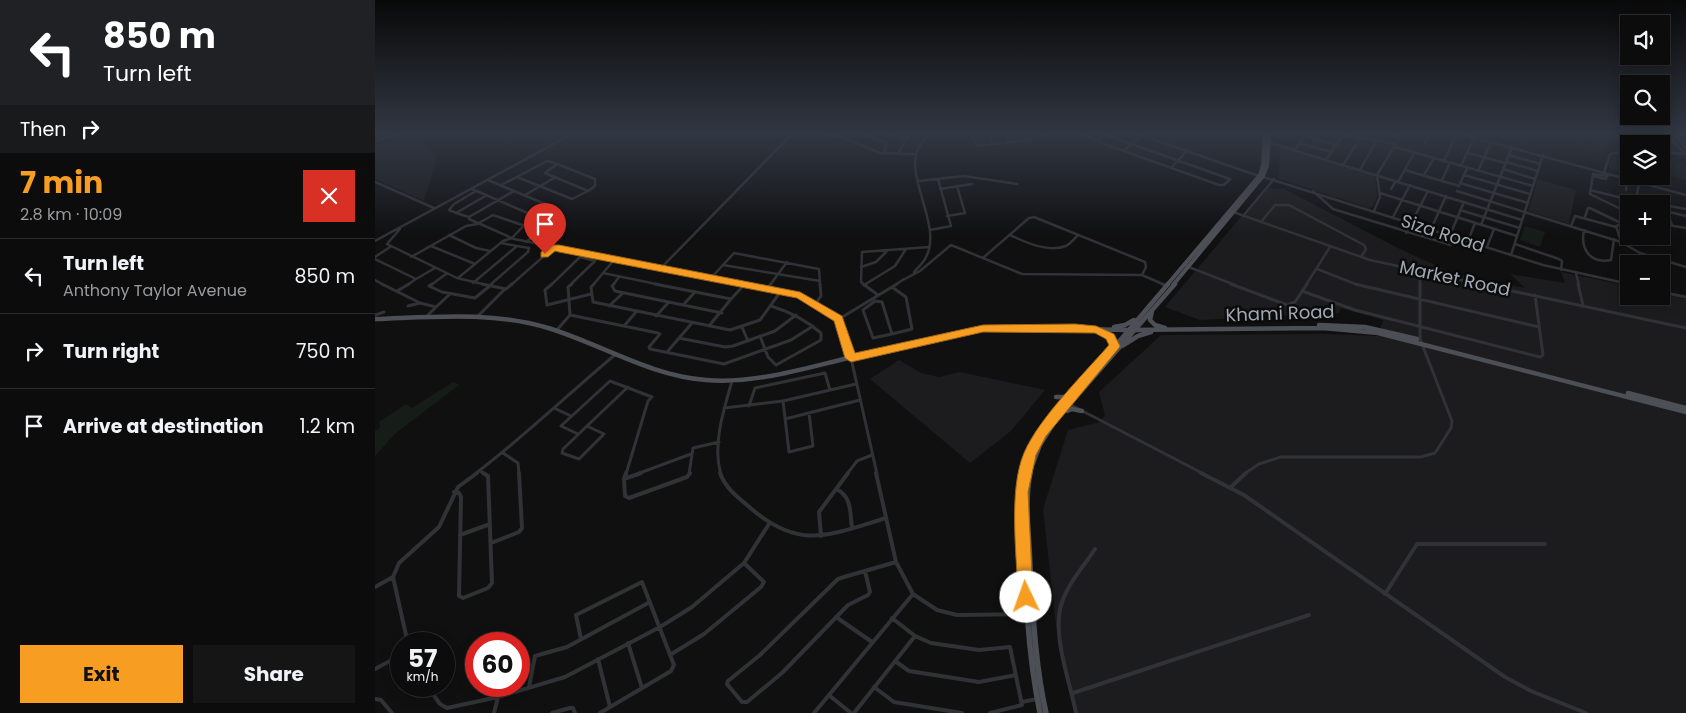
<!DOCTYPE html>
<html lang="en">
<head>
<meta charset="utf-8">
<style>
  body { margin:0; font-family:Poppins,sans-serif; background:#151516; color:#f1f3f6; height:100vh; display:flex; flex-direction:column; font-size:19px; white-space:nowrap }
  * { box-sizing:border-box; margin:0 }
  p { font-size:16px; color:#9a9b9d }
  .icon { flex:none; width:28px; height:28px; fill:none; stroke:currentColor; stroke-width:2; stroke-linecap:round; stroke-linejoin:round }
  .map { position:relative; flex:1; overflow:hidden }
  .drawer { display:flex; flex-direction:column; background:#0c0c0d; width:375px }
  .drawer>* { flex:none }
  .top-card { background:#202124; color:#fff; overflow:hidden }
  .fabs { position:absolute; left:1245px; top:15px; display:grid; gap:10px }
  .fabs a { display:grid; place-items:center; width:50px; height:50px; border-radius:0px; background:#0c0c0d; box-shadow:0 2px 12px #0003,0 0 0 1px #2c2c2e; font-size:25px }
  .speed { position:absolute; left:15px; top:632px; display:flex; gap:10px; font-size:25px; font-weight:700; text-align:center }
  .speed>* { display:grid; place-content:center; width:65px; height:65px; border-radius:50%; background:#0c0c0d; box-shadow:0 2px 12px #0003,0 0 0 1px #2c2c2e; line-height:1 }
  .speed small { font-size:12px; font-weight:400 }
  .speed .limit { border:8px solid #d22; background:#fff; color:#111 }
  .pin { position:absolute; display:grid; place-items:center; width:42px; height:42px; color:#fff; margin:-51px -21px; border-radius:50% 50% 50% 0; rotate:-45deg; box-shadow:0 0 5px #0007 }
  .pin .icon { rotate:45deg }
  .me { position:absolute; width:55px; margin:-28px; rotate:357deg; stroke-linejoin:round; filter:drop-shadow(0 0 4px #0008) }
  .turn { display:flex; align-items:center; gap:18px; height:105px; padding:0 20px; font-size:22px }
  .turn .icon { width:65px; height:65px; stroke-width:2.5 }
  .turn b { display:block; font-size:35px; line-height:42px }
  .then { display:flex; align-items:center; height:48px; padding:0 20px; background:#0003; gap:10px; font-size:19px }
  .round { display:grid; place-items:center; flex:none; width:52px; height:52px; border-radius:0px; background:#151516 }
  .headline { display:flex; align-items:center; justify-content:space-between; height:85px; padding:0 20px }
  h1 { font-size:30px; font-weight:700; line-height:38px; color:#f79e22 }
  .action { display:flex; gap:10px; margin-top:auto; padding:10px 20px }
  .action a { flex:1; height:58px; border-radius:0px; background:#f79e22; color:#111; font-size:20px; font-weight:700; line-height:58px; text-align:center }
  .action a+a { background:#151516; color:#f1f3f6 }
  ul { padding:0; list-style:none }
  li { display:flex; align-items:center; gap:15px; height:75px; padding:0 20px; border-top:1px solid #2c2c2e }
  li div { flex:1 }
  li b { display:block; font-size:19px }
  li em { font-style:normal }
  main { display:flex; flex:1; min-height:0 }
  .map>svg:first-child { display:block }
  .built { fill:#1c1c1e }
  .green { fill:#161c17 }
  .lines { fill:none; stroke-linecap:round; stroke-linejoin:round }
  .minor-far2 { stroke:#313236; stroke-width:2.5 }
  .minor-far1 { stroke:#313236; stroke-width:3 }
  .minor { stroke:#313236; stroke-width:4 }
  .major-far2 { stroke:#4d4f56; stroke-width:4 }
  .major-far1 { stroke:#4d4f56; stroke-width:4.5 }
  .major { stroke:#4d4f56; stroke-width:5.5 }
  .route { fill:#f79e22; stroke:#a16716 }
  .labels { text-anchor:middle; dominant-baseline:central; stroke-width:5; stroke-linejoin:round; paint-order:stroke }
  .street-label { font-size:18px; fill:#a0a8b3; stroke:#0b0b0c }
</style>
</head>
<body>
<main>
<section class="drawer">
<div class="top-card">
<div class="turn"><svg class="icon" aria-label="left" viewBox="0 0 24 24"><path d="M17 20v-9H6M10 6l-5 5 5 5"/></svg><div><b>850 m</b>Turn left</div></div>
<div class="then">Then<svg class="icon" aria-label="right" viewBox="0 0 24 24"><path d="M7 20v-9h11M14 6l5 5-5 5"/></svg></div>
</div>
<div class="headline"><div><h1>7 min</h1><p>2.8 km · 10:09</p></div><a class="round" style="background:#d93025;color:#fff"><svg class="icon" aria-label="close" viewBox="0 0 24 24"><path d="M6 6l12 12M18 6L6 18"/></svg></a></div>
<ul>
<li><svg class="icon" aria-label="left" viewBox="0 0 24 24"><path d="M17 20v-9H6M10 6l-5 5 5 5"/></svg><div><b>Turn left</b><p>Anthony Taylor Avenue</p></div><em>850 m</em></li>
<li><svg class="icon" aria-label="right" viewBox="0 0 24 24"><path d="M7 20v-9h11M14 6l5 5-5 5"/></svg><div><b>Turn right</b></div><em>750 m</em></li>
<li><svg class="icon" aria-label="arrive" viewBox="0 0 24 24"><path d="M6 21V4h12l-3 4 3 4H6"/></svg><div><b>Arrive at destination</b></div><em>1.2 km</em></li>
</ul>
<div class="action"><a>Exit</a><a>Share</a></div>
</section>
<div class="map">
<svg width="1311" height="713" viewBox="0 0 1311 713">
  <rect width="100%" height="100%" fill="#101011"/>
  <path class="built" d="M33 135H51L48 144 62 157 49 201 0 179V145Z
    M905 146 1000 175 1002 196 998 206 994 208 902 178 904 175Z
    M1163 179 1201 190 1194 224 1153 211Z
    M890 188 909 189 1025 249 1080 274 1150 288 1135 274 1190 283 1186 272 1254 286V296H1286V293L1311 299V713H700L681 626 668 509 693 430 725 422 730 415 724 392 786 335 954 334 1003 336 1008 320 966 308 964 313 825 320 790 307Z
    M524 360 546 373 564 377 585 372 670 390 636 431 595 463 495 379Z"/>
  <path class="green" d="M1206 135H1209L1205 147 1215 152 1226 151 1205 146 1209 135 1229 140 1223 135 1229 137 1232 141 1228 152C1220 156 1208 153 1203 145Z
    M1254 151V174L1233 168 1238 155Z
    M1286 153C1292 153 1297 161 1308 163L1311 167V180L1291 175 1289 184 1261 176H1286Z
    M1150 226 1170 232 1165 247 1145 240Z
    M78 382 84 385 21 433 0 456V431L5 427 4 422 31 404 37 408Z"/>
  <g class="lines">
    <path class="minor-far2" d="M453 135 467 137 505 153 541 154
      M490 135 511 143 509 154
      M517 135 530 139
      M597 135 602 146 653 140 668 135
      M614 135 618 144
      M631 135 633 142
      M710 135 721 141
      M731 135 855 179 849 185H844L721 141Z
      M766 135 869 171 1168 265 1254 284
      M968 135 1022 144
      M1016 135 1025 137
      M1089 135 1311 195
      M1242 135 1254 150
      M1293 135 1311 155
      M1301 135 1308 142
      M1309 135 1311 137
      M930 136 962 145
      M1247 140 1301 143
      M0 141 21 135
      M892 142 1147 220
      M925 143 957 152
      M1050 143 1054 135
      M1311 143H1306L1311 150
      M1020 147 1158 186
      M920 150 929 136
      M749 151 767 135
      M1286 152 1310 154
      M1093 153 1130 163
      M523 154 533 135
      M1133 155 1165 164
      M951 160 968 135
      M172 161 182 164 170 173 213 191 197 199 142 177Z
      M1069 161 1081 135
      M1131 162 1163 171
      M182 164 220 179V186L213 191
      M968 165 986 137
      M1086 166 1099 137
      M796 168 812 151
      M1128 169 1160 179
      M985 170 1002 140
      M1030 170 1084 186
      M1103 171 1116 142
      M1229 173 1235 154 1254 150
      M1049 175 1059 158
      M1089 175 1155 194
      M1218 176 1231 179 1232 174
      M1233 176 1218 174 1215 194 1254 213
      M113 180 177 207 172 224 151 242
      M1067 180 1075 163
      M544 181 589 176 642 184
      M0 182 59 208
      M1023 182 1039 153
      M1085 183 1153 203
      M1261 183 1264 184 1262 194
      M1085 184 1092 168
      M126 185 142 177
      M565 189 597 184
      M1016 189 1021 181
      M1215 190 1251 199 1258 204
      M1251 190 1252 180
      M101 191 79 204 74 210 81 213 112 195
      M938 191 958 209 1076 245 1083 238
      M1082 191 1246 242
      M1005 193 1142 236
      M150 195 179 178
      M1085 210 1145 228
      M999 211 1005 197 1002 175 1026 135
      M1290 211 1311 216
      M858 212 995 260 1110 285
      M81 213 94 217V219L139 239 373 285
      M572 216 590 213 582 186
      M868 216 899 179
      M94 217 139 191
      M1018 217 1035 185
      M1210 217 1213 208H1215L1246 223
      M156 218 174 216
      M886 222 900 205H914L989 245 991 249 986 257
      M1254 222 1241 226 1246 242 1265 253 1311 267
      M1286 224 1311 228
      M1106 225 1137 147
      M1297 225 1289 205 1311 209
      M1196 226 1200 216 1241 227
      M25 229 12 244 82 278 112 285
      M1056 229 1071 196
      M555 230 576 226 563 179
      M1209 230C1205 249 1215 264 1236 260L1239 239
      M1031 233 1053 191
      M74 235 101 248 115 251
      M635 235C650 242 673 253 691 246 695 244 699 239 703 235
      M1075 235 1089 202
      M0 241 195 135
      M1093 241 1100 223
      M126 243 142 246
      M1140 244 1184 259 1187 261 1186 270
      M56 246 100 264
      M1112 247 1119 229
      M1136 255 1168 155
      M0 257 15 247
      M36 257 91 226 102 224 118 215 150 226
      M609 257 654 218 659 217 770 262 771 267 767 275
      M0 259 41 279 60 268
      M1264 264 1265 253
      M348 265 445 281
      M811 266 860 285
      M486 267 501 262 513 250
      M286 268 416 135
      M942 269 983 285
      M1045 270V285
      M539 272C543 268 549 262 551 257 568 225 528 176 544 147 546 143 550 139 553 135
      M228 273 286 285
      M1201 273 1204 285
      M83 278 128 241 137 238 156 218 155 214 97 189
      M336 278 359 253 444 269 445 285
      M1286 279H1293L1294 262
      M0 280 9 285
      M528 280 545 271 576 245 647 274 767 275 790 285
      M98 283 142 246 154 248 153 252 115 285
      M32 285 41 279
      M56 285 71 274
      M136 285 178 248
      M176 285 205 257
      M195 285 220 261 205 257
      M218 285 239 260
      M238 285 244 277
      M395 285 412 262
      M489 285 520 266 531 249
      M490 285 486 282 487 252 554 247
      M520 285 529 279
      M931 285 955 247"/>
    <path class="minor-far1" d="M7 284 45 303 61 307 75 294
      M57 284 54 286 67 292 100 298 117 284
      M107 284 131 289 137 284
      M177 284 170 290 172 305 216 294
      M197 284 193 287 195 315 283 333 285 334 274 347 275 349 349 364 416 340 438 326
      M219 284 216 287 218 302 355 330 385 320 406 291
      M239 284 237 286 240 291 347 313
      M280 284 356 299 369 285
      M367 284 425 295 464 319 476 358 502 474
      M488 284 503 295
      M787 284 793 286
      M856 284 912 305 920 302 932 284
      M980 284 1164 327
      M1104 284 1311 328
      M1203 284 1208 305
      M1252 284H1254
      M489 285 491 284
      M392 289 396 284
      M22 291 34 284
      M927 291 980 310 1165 357 1168 355 1160 295
      M1286 292 1311 297
      M500 301 507 302 517 334 498 338 488 310Z
      M441 303 446 296 445 284
      M309 304 320 292
      M33 306 45 303
      M234 306 248 293
      M0 315 9 312
      M281 316 294 302
      M51 317 61 307
      M102 317 130 289
      M464 319 522 284
      M249 326 261 312
      M334 326 356 299
      M367 327 373 341
      M181 331 195 315
      M517 334 537 329 531 297 517 287
      M385 336 393 357 401 365 446 340V333C431 320 415 312 396 306
      M304 338 350 347 358 346 400 331 421 315
      M292 352 317 323
      M408 401 414 452 438 446 434 413
      M694 404 829 474
      M374 406 380 388 450 373 455 390
      M179 408 196 416
      M349 408 408 401 481 384
      M410 419 485 400
      M212 426 229 434 204 459 187 453 188 449Z
      M212 426 253 387
      M203 434 186 426 235 381 277 397 273 401 251 474
      M128 453 143 463 144 474
      M105 471 110 474
      M100 474C150 436 193 394 241 354
      M262 474 316 454
      M314 474 318 448 344 442
      M346 474C337 445 349 409 357 381
      M472 474 482 461 497 455
      M869 474 884 464 906 457H1046L1060 453 1076 428 1077 421 1045 339V284"/>
    <path class="minor" d="M251 473 249 479 250 496 254 498 312 477 315 473
      M345 473C350 487 361 496 372 505 423 551 452 536 511 518
      M501 473 521 562 538 594 562 610 582 615 654 614
      M826 473 869 495 1130 677 1156 691 1211 713
      M249 479 266 473
      M856 487 871 473
      M461 489C477 496 475 513 477 528
      M79 492 84 493 86 497 84 596 88 598 113 588 117 583 113 476 108 473
      M85 535 115 524
      M446 536 444 512 473 473
      M116 543 144 532 147 528 144 473
      M490 571 495 592 493 595 473 605 407 673 372 702H367L352 684 353 681 385 655 463 579 469 577 521 562
      M0 587 18 577
      M1010 594 1042 544H1170
      M461 617 497 642
      M517 618 540 636 556 643 604 650 635 647 647 705 615 713
      M206 639 201 615 267 582 299 665 296 671 225 713
      M253 643 267 688
      M33 644 18 577 24 563 64 527 83 487 102 473
      M295 655 329 634 386 587 389 582 369 563
      M223 659 235 707
      M520 661 534 671 604 682 641 675
      M0 669 26 655
      M52 686 65 704 72 708 123 697 190 677 285 627 317 607 369 563 394 524
      M154 687 160 656 192 647 275 602
      M499 687 519 702 587 713
      M698 693 934 615
      M455 696 476 713
      M0 699 6 700 17 713
      M647 702 662 699
      M119 713 123 697
      M177 713 195 708H198L200 713
      M439 713 538 594
      M479 713 540 636
      M701 713C695 681 676 634 687 602 694 582 709 566 720 549"/>
    <path class="major-far2" d="M792 285 885 175 888 165 890 135
      M798 285 888 176 892 166 894 135"/>
    <path class="major-far1" d="M777 311 775 320 780 325 790 328
      M0 319C58 317 117 311 173 328 226 344 275 376 331 380 379 384 427 369 473 358 514 349 554 339 595 330L625 327 752 330 948 328 1003 333 1311 412
      M944 325 990 327 1042 339
      M739 327 750 325 759 320
      M723 330 735 336 740 346
      M747 346 763 336 776 332
      M1253 393 1311 408
      M681 397H696
      M692 411 697 409 707 411
      M651 474 655 454 673 425 793 284
      M654 474 665 445 680 421 800 284"/>
    <path class="major" d="M651 473 647 492C650 566 650 640 665 713
      M655 473C649 504 654 534 655 564 658 615 660 664 671 713"/>
  </g>
  <linearGradient id="sky" x2="0" y2="1"><stop stop-color="#090909"/><stop offset="0.57" stop-color="#313743"/><stop offset="1" stop-color="#313743" stop-opacity="0"/></linearGradient>
  <rect width="1311" height="235" fill="url(#sky)"/>
  <path class="route" d="M175 245H184L425 292 467 316 480 353 608 325 700 324 721 326 739 334 745 346 744 348 671 436 661 455 653 492 658 597 656 602 651 604 646 602 643 597C642 555 633 491 649 453 664 418 708 375 734 345L731 339 720 333 608 332 476 362 470 358 459 321 422 298 184 252 180 251 173 257H166V252Z"/>
  <g class="labels">
    <g class="street-label">
      <text transform="translate(1068 233) rotate(18)">Siza Road</text>
      <text transform="translate(1080 278) rotate(12)">Market Road</text>
      <text transform="translate(905 313) rotate(-2)">Khami Road</text>
    </g>
  </g>
</svg>
<div class="fabs">
<a><svg class="icon" aria-label="sound" viewBox="0 0 24 24"><path d="M4 9h4l5-4v14l-5-4H4zM17 9q2 3 0 6"/></svg></a>
<a><svg class="icon" aria-label="search" viewBox="0 0 24 24"><circle cx="10" cy="10" r="6"/><path d="M15 15l6 6"/></svg></a>
<a><svg class="icon" aria-label="layers" viewBox="0 0 24 24"><path d="M12 4l9 5-9 5-9-5zM3 14l9 5 9-5"/></svg></a>
<a>+</a>
<a>−</a>
</div>
<div class="speed"><div>57<small>km/h</small></div><div class="limit">60</div></div>
<div class="pin" style="left:170px;top:254px;background:#d93025"><svg class="icon" aria-label="arrive" viewBox="0 0 24 24"><path d="M6 21V4h12l-3 4 3 4H6"/></svg></div>
<svg class="me" style="left:651px;top:597px" viewBox="-20 -20 40 40"><circle r="19" fill="#fff"/><path d="M0-13L10 11 0 6-10 11z" fill="#f79e22"/></svg>
</div>
</main>
</body>
</html>
